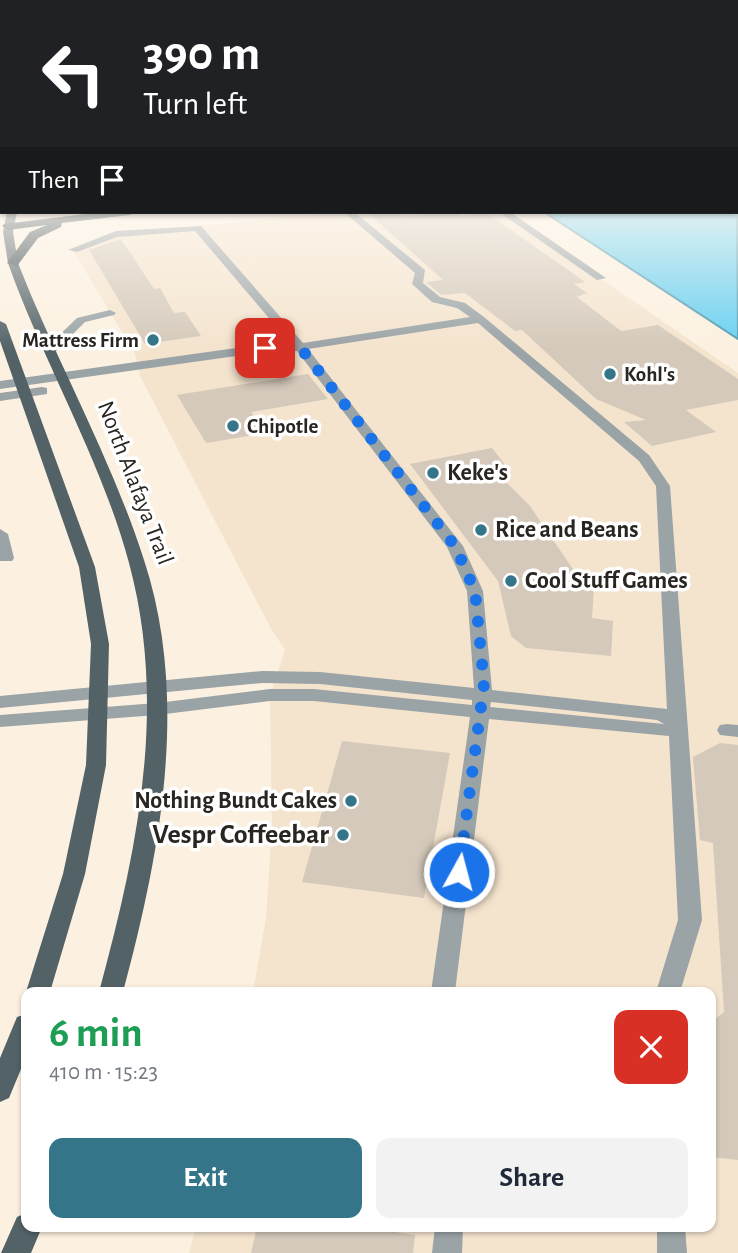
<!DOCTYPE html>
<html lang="en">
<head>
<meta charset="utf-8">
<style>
  body { margin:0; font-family:"Alegreya Sans",sans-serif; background:#f2f2f3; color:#1f2937; height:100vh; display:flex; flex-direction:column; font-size:26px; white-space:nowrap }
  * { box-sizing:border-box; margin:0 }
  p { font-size:23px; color:#747a83 }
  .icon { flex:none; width:38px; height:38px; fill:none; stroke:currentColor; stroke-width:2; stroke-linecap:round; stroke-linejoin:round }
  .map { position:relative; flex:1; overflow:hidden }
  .panel { position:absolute; left:21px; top:987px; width:695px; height:245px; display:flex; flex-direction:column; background:#fff; border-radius:14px; box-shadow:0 2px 5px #0004 }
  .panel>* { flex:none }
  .top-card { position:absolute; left:0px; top:0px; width:738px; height:214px; box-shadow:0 2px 5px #0004; background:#202124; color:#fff; overflow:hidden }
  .pin { position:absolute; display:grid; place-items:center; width:60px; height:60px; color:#fff; margin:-30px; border-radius:14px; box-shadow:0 4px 10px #0006 }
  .me { position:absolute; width:77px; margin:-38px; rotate:7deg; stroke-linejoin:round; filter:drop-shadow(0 0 5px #0008) }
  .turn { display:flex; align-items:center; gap:24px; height:147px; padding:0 28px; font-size:32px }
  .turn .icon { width:91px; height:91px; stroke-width:2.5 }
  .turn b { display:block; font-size:49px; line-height:60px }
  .then { display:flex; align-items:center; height:66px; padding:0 28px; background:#0003; gap:14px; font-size:26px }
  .round { display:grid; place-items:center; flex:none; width:74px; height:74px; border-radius:14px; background:#f2f2f3 }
  .summary { display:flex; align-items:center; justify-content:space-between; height:119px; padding:0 28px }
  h1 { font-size:42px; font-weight:700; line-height:52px; color:#1e9e55 }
  .cta { display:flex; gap:14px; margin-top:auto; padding:14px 28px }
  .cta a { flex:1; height:80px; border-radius:14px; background:#357589; color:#fff; font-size:28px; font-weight:700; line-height:80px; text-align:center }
  .cta a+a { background:#f2f2f3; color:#1f2937 }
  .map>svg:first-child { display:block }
  .built { fill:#f4e4ce }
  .water { fill:#67d0f1; stroke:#549db2; stroke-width:2 }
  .building { fill:#d4c9ba }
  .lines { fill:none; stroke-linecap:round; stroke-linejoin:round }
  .minor { fill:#9aa3a6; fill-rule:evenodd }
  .major { fill:#536267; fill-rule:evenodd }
  .highway { fill:#3a4b51; fill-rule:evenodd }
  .route { stroke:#1a73e8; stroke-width:12; stroke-dasharray:0 21.6 }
  .poi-dot { fill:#357589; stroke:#fff; stroke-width:2.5 }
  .labels { text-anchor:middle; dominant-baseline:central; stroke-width:7; stroke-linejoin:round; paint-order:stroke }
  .far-poi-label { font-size:21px; font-weight:bold; fill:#292520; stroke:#fff; text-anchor:start }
  .poi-label { font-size:24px; font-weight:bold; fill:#292520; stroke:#fff; text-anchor:start }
  .street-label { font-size:24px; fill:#292520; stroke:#fff }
  .near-poi-label { font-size:28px; font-weight:bold; fill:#292520; stroke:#fff; text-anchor:end }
</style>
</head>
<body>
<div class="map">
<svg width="738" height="1253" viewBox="0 0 738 1253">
  <rect width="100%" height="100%" fill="#fcf1e1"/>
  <path class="built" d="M340 212H504L738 373V1253H189L196 1227H710V992H253L266 918 272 827 270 695 285 650 270 627 140 376 135 354 73 250 116 234Z"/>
  <path class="water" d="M737 208 738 339 544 212H737Z"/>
  <path class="building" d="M367 212H396L402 217 445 212H456L462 216 487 213 585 282 574 284 587 293 577 297 621 331 658 325 738 379V400L686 410 716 432 652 446 624 422 646 420 596 399 522 330 515 331 465 293 441 295 426 282 443 280Z
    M121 239 154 289 160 288 174 313 185 312 201 336 145 344 89 250Z
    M308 374 328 399 251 412 266 433 206 443 177 395Z
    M492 448 510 471 498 474 530 506 585 587 594 588 592 618 613 621 611 656 526 648 511 636 498 581 410 464Z
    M342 741 450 753 424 898 302 882Z
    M720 743 738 745V1160L710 1157V1023L724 1012 713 843 700 840 693 757Z
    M257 1227H363L415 1235 413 1253H251Z"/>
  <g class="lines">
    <path class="minor" d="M344 212H354L425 270 423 283 440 297 465 303 484 317 649 455 670 486 702 920 680 992H656L678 920 669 736 489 719 455 992H431L470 717 314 701H270L157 715 0 727V715L157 703 270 689H314L472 705V700L320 684 262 683 0 708V696L262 671 320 672 474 688 467 591 447 547 297 351 265 352 0 389V381L265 344H291L195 231 117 237 77 252 68 250 116 231 201 226 303 343 470 317 457 308 432 302 412 284 415 273ZM478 323 639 461 656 486 667 709 492 690 483 591 463 546 308 349ZM491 702 657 720 664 724 490 707Z
      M499 212H510L606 278 597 280Z
      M110 310 116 313 114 315 85 322 54 353 44 350 77 318Z
      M42 387 47 388V394L0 401V393Z
      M0 529 8 534 14 558 12 561H0Z
      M727 724 738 725V737L720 735 717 730 720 725Z
      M435 1227H463L462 1253H432Z
      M657 1227H685L687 1253H657Z"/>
    <path class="major" d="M2 175V182L0 183V176Z
      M7 212H17L13 232 18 263C57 363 111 457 144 560 190 700 160 854 123 992H99C137 852 168 707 129 563 101 459 44 364 8 263L3 232Z
      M0 321 6 324 95 567 109 644 106 765 85 874 50 992H26L63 874 86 765 91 644 79 567 0 341Z
      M26 1014V1057L9 1098 0 1102V1058L17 1017Z
      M26 1213V1227H42L31 1253H1L17 1217Z"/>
    <path class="highway" d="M102 212H136L130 215 62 223 61 227 38 238 17 266 7 263 30 232 47 225 8 230 2 226 4 224Z"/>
  </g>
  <linearGradient id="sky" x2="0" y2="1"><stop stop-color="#74bfec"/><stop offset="0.5" stop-color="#fef9f2"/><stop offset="1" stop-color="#fef9f2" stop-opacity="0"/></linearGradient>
  <rect width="738" height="350" fill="url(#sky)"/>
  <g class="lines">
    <path class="route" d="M265 348 300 347 455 546 475 591 484 684 459 872"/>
  </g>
  <g class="poi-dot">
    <circle cx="153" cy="340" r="7"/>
    <circle cx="610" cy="374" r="7"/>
    <circle cx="233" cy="426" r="7"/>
    <circle cx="433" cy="473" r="7"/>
    <circle cx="481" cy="530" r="7"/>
    <circle cx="511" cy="581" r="7"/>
    <circle cx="351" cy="801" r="7"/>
    <circle cx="343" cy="835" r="7"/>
  </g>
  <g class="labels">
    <g class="far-poi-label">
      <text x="139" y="340" text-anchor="end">Mattress Firm</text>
      <text x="624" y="374">Kohl's</text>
      <text x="247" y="426">Chipotle</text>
    </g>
    <g class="poi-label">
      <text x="447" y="473">Keke's</text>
      <text x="495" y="530">Rice and Beans</text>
      <text x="525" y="581">Cool Stuff Games</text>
      <text x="337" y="801" text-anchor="end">Nothing Bundt Cakes</text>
    </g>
    <g class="street-label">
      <text transform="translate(135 483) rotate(69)">North Alafaya Trail</text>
    </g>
    <g class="near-poi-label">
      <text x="329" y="835">Vespr Coffeebar</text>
    </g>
  </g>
</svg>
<div class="pin" style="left:265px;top:348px;background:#d93025"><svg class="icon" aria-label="arrive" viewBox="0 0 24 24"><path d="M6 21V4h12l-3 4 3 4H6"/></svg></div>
<svg class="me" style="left:459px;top:872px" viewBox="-20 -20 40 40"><circle r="17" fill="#1a73e8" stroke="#fff" stroke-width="3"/><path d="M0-11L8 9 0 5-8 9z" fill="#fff"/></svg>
<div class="top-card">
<div class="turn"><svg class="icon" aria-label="left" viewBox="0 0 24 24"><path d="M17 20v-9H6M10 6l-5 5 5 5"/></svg><div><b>390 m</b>Turn left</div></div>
<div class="then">Then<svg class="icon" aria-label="arrive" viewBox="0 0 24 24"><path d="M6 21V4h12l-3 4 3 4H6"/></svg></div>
</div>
<section class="panel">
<div class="summary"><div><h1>6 min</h1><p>410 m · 15:23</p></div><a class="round" style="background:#d93025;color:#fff"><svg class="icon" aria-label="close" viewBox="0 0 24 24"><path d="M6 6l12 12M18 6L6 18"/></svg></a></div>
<div class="cta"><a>Exit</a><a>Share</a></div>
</section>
</div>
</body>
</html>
